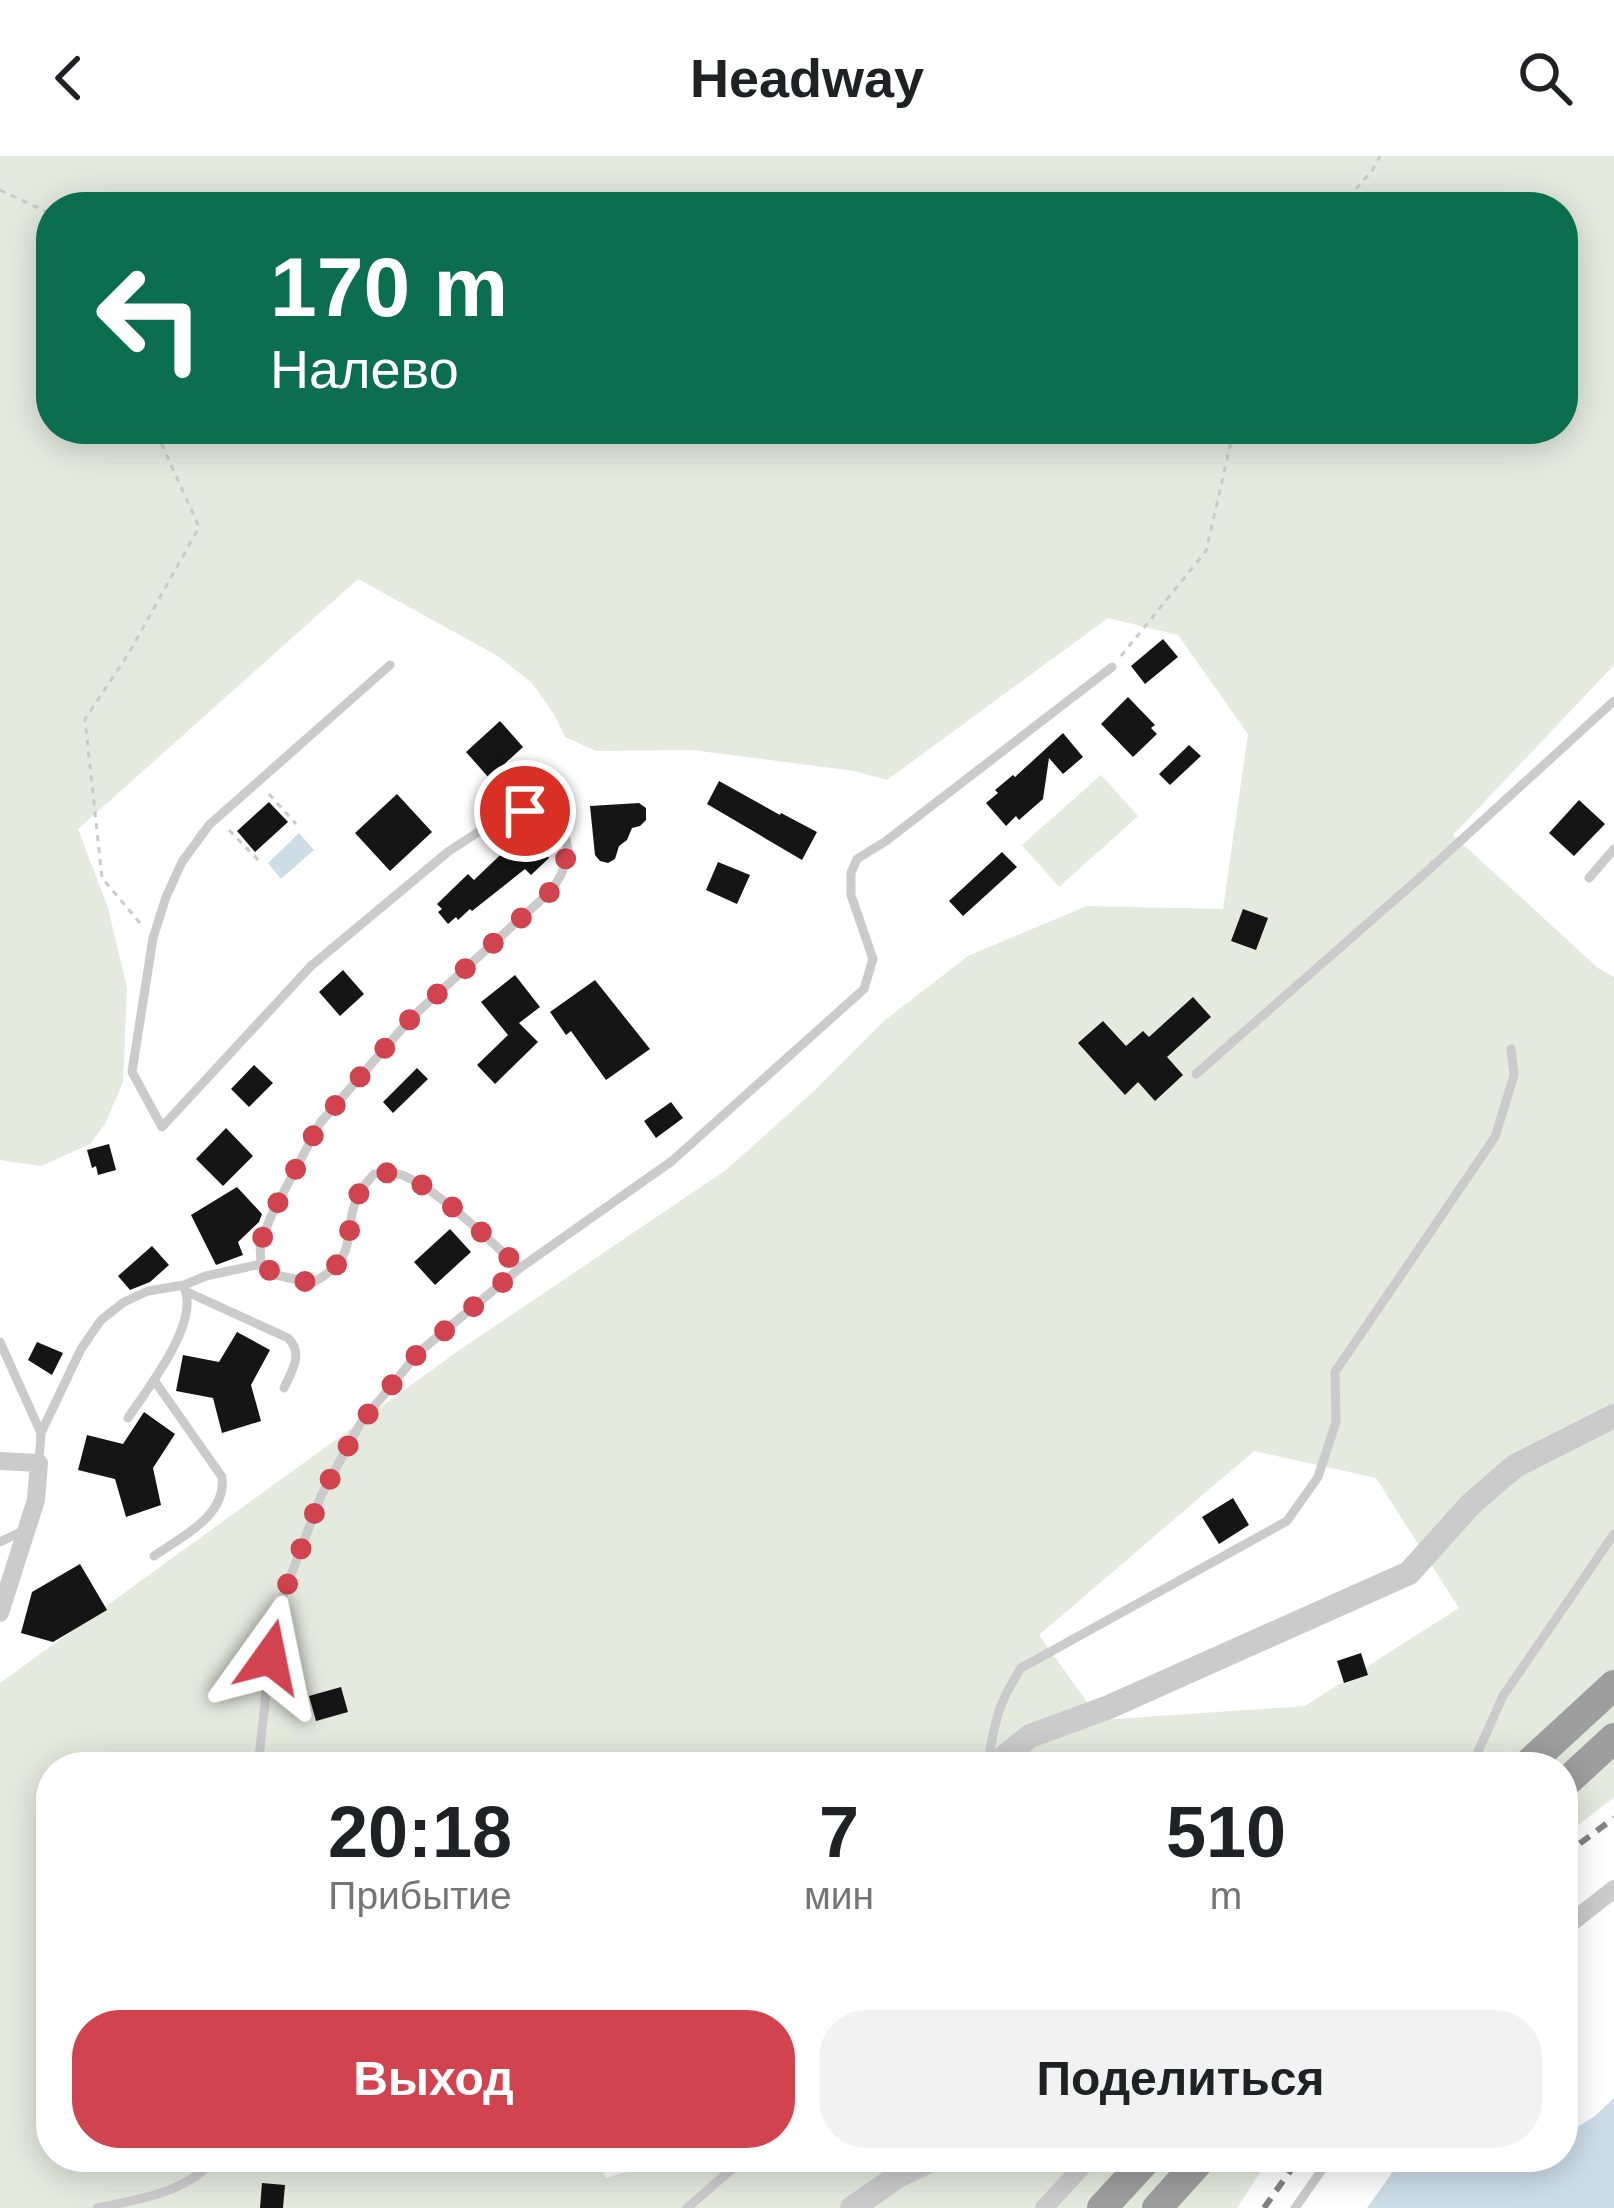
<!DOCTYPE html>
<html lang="ru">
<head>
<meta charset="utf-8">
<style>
  body { margin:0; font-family:Arial,sans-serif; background:#f2f2f2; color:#202124; height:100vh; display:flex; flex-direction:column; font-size:45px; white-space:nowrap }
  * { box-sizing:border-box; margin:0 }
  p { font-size:39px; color:#757577 }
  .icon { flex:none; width:66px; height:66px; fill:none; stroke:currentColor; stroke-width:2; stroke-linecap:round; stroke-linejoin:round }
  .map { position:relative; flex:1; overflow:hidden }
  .side { position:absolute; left:36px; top:1596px; width:1542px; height:420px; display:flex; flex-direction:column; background:#fff; border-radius:48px; box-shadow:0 6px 30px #0003 }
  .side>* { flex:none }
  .top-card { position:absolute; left:36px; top:36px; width:1542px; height:252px; border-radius:48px; box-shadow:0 6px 30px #0003; background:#0b6e4f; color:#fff; overflow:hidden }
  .pin { position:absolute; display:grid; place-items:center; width:102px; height:102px; color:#fff; margin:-51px; border:6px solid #fff; border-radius:50%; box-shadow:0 3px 12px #0007 }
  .me { position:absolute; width:132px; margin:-66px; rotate:12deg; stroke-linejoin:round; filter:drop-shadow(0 0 9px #0008) }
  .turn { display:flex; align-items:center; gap:42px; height:252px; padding:0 36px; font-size:54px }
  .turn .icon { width:156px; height:156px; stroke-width:2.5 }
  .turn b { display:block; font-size:84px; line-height:102px }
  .eta { display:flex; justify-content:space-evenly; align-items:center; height:204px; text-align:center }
  .eta b { font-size:72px; font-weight:800; line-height:84px }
  .cta { display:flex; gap:24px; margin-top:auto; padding:24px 36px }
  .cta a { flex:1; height:138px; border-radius:48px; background:#d1444f; color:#fff; font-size:48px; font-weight:800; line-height:138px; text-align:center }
  .cta a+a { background:#f2f2f2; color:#202124 }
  header { display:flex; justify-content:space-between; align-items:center; height:156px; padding:0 36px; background:#fff; font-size:54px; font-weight:800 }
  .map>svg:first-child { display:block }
  .green { fill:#e4eade; fill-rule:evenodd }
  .water { fill:#ccdde8 }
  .building { fill:#151515 }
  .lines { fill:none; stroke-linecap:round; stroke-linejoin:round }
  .path { stroke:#cbcbcb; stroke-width:3; stroke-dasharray:6 6; stroke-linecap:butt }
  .service { stroke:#cbcbcb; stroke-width:9 }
  .minor { stroke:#cbcbcb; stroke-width:18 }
  .tertiary { stroke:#cbcbcb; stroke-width:24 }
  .trunk { stroke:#9e9e9e; stroke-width:30 }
  .rail { stroke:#838383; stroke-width:6; stroke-dasharray:12 9; stroke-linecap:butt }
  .route { stroke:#d1444f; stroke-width:21; stroke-dasharray:0 37.8 }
</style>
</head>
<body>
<header><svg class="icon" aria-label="back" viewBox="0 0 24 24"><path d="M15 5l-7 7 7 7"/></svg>Headway<svg class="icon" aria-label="search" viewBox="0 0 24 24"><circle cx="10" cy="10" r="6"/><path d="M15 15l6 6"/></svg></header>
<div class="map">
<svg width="1614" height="2052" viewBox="0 0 1614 2052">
  <rect width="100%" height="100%" fill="#fff"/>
  <path class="green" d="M0 0H1614V509L1453 679 1598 812 1614 821V1641L1563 1681V1611H51V2001H594L606 2022 675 2001H1270L1237 2052H0V1527L458 1195 726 1014 813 936 884 865 968 800 1087 750 1223 753 1248 578 1178 479 1108 462 887 624 855 615 692 594 596 595 565 581 554 558 532 527 498 500 358 423 78 673 108 752 127 832 123 926 105 968 90 988 41 1010 0 1004ZM51 51H1563V273H51ZM1254 1295 1376 1322 1459 1452 1305 1550 1100 1564 1039 1479Z
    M1101 619 1138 660 1059 731 1022 689Z"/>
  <path class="water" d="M299 677 314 694 281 723 268 707Z
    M1614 1942V2052H1367L1392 2017 1410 2001H1563V1957L1579 1970 1595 1960Z"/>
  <path class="building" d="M1163 483 1178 501 1145 528 1131 510Z
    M1128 541 1155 569 1151 572 1157 578 1133 601 1101 568Z
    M500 565 523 591 489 622 466 596Z
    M1063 577 1083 601 1063 618 1049 602 1043 643 1019 664 1016 660 1006 670 986 647 998 637 995 634 1013 619 1015 621Z
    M1189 589 1201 600 1170 629 1159 618Z
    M719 625 780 659 781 657 817 676 802 704 707 648Z
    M397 638 432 676 390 715 355 677Z
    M1579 644 1605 668 1574 700 1549 677Z
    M269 646 288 666 255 696 237 675Z
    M639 647 646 652V664L640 670 632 672 627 684 619 690 615 703 608 707 600 705 595 699 590 650Z
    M527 679 549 702 531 719 525 713 472 755 470 753 458 764 456 761 448 768 438 756 442 753 437 748 468 718 474 724 516 684 519 687Z
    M1002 696 1017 711 963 760 949 745Z
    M718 706 750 719 737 748 706 734Z
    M1243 753 1268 762 1256 794 1231 785Z
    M343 814 364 838 340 860 319 836Z
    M515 819 540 851 519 867 538 886 495 928 477 909 508 879 481 846Z
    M595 824 650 893 606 924 571 875 566 879 550 856Z
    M1193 841 1211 861 1167 901 1183 919 1155 945 1138 926 1125 939 1078 887 1103 865 1126 890 1143 875 1149 881Z
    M254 909 273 927 249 951 231 933Z
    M417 912 428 923 393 957 383 946Z
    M671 946 683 962 656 982 644 965Z
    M226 972 253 1000 223 1030 196 1003Z
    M109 988 116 1014 98 1019 96 1010 92 1012 87 994Z
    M237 1031 262 1058 259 1066 238 1086 243 1099 216 1109 191 1059Z
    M450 1073 471 1096 435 1129 414 1106Z
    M152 1090 169 1109 150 1126 130 1134 118 1120Z
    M237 1176 270 1194 251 1229 261 1265 222 1277 213 1242 176 1235 183 1199 219 1206Z
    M37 1186 63 1197 52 1219 28 1204Z
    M144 1256 175 1278 153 1312 161 1349 126 1361 115 1323 78 1314 87 1279 123 1288Z
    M1233 1342 1249 1369 1219 1388 1202 1361Z
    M80 1408 107 1454 53 1486 21 1477 32 1436Z
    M1361 1497 1368 1519 1344 1527 1337 1505Z
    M341 1531 348 1556 316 1565 309 1540Z
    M262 2027 285 2029 283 2052H260Z"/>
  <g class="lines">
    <path class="path" d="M0 34 51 58
      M1340 51 1372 15 1380 0
      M1121 500 1206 395 1234 273
      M269 638 296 668
      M229 674 259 705
      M140 767 102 722 85 563 129 497 199 371 155 273"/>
    <path class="service" d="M1589 722 1614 693
      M1196 918 1423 719 1614 545
      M261 1108 276 1119 312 1127C365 1099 339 1072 361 1034 365 1028 370 1023 374 1018 381 1018 387 1016 394 1017 427 1022 493 1088 520 1112
      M185 1135 288 1182C304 1198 292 1214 284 1232
      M0 1186 41 1277
      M154 1224 222 1321C227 1360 181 1381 154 1400
      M128 1262C148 1232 198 1169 185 1134
      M39 1307 41 1277 81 1193 101 1164 124 1146 148 1135 184 1129 206 1120 261 1108 260 1088 272 1058 320 967 412 861 551 735 561 719 569 698 566 683 557 667 543 658 525 655 508 657 449 695 311 810 162 971 132 916 153 782 166 741 182 706 209 669 390 509
      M0 1386 25 1374
      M988 1606C995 1564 998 1548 1021 1512L1287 1365 1318 1321 1336 1266 1335 1216 1495 981 1514 919 1511 893
      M258 1611 274 1464 321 1340 360 1268 418 1197 520 1112 672 1005 864 833 873 803 851 739V717L857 703 886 685 1112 511
      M1471 1611 1503 1540 1614 1378
      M97 2052C137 2044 190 2036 216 2001
      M687 2052 732 2013 739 2001
      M1295 2052 1331 2001"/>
    <path class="minor" d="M0 1305 39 1307 36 1344 0 1457
      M1563 1773 1614 1733
      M1044 2052 1091 2001"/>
    <path class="tertiary" d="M992 1611 1030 1580 1109 1551 1409 1417 1471 1348 1515 1310 1614 1260
      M852 2052 898 2020 938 2001"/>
    <path class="trunk" d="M1525 1611 1614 1529
      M1563 1629 1614 1582
      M1102 2052 1149 2001
      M1157 2052 1203 2001"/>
    <path class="rail" d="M1563 1700 1614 1662
      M1264 2052 1300 2001"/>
  </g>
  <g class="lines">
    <path class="route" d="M270 1501 274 1464 321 1340 360 1268 418 1197 520 1112C494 1088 427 1021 394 1017 387 1016 380 1018 374 1018 370 1023 365 1028 361 1034 339 1072 365 1099 312 1127L276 1119 261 1108 260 1088 272 1058 320 967 412 861 551 735C575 697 576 665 525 655"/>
  </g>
</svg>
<div class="pin" style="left:525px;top:655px;background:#d93025"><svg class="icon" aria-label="arrive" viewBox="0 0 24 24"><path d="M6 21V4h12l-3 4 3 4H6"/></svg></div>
<svg class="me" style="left:270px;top:1501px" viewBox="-20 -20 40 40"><path d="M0-17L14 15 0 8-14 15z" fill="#d1444f" stroke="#fff" stroke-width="4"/></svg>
<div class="top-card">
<div class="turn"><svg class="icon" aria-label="left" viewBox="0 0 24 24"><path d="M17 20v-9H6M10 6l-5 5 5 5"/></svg><div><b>170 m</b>Налево</div></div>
</div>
<section class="side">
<div class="eta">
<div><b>20:18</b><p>Прибытие</p></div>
<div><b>7</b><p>мин</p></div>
<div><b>510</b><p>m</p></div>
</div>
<div class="cta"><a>Выход</a><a>Поделиться</a></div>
</section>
</div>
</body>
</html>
